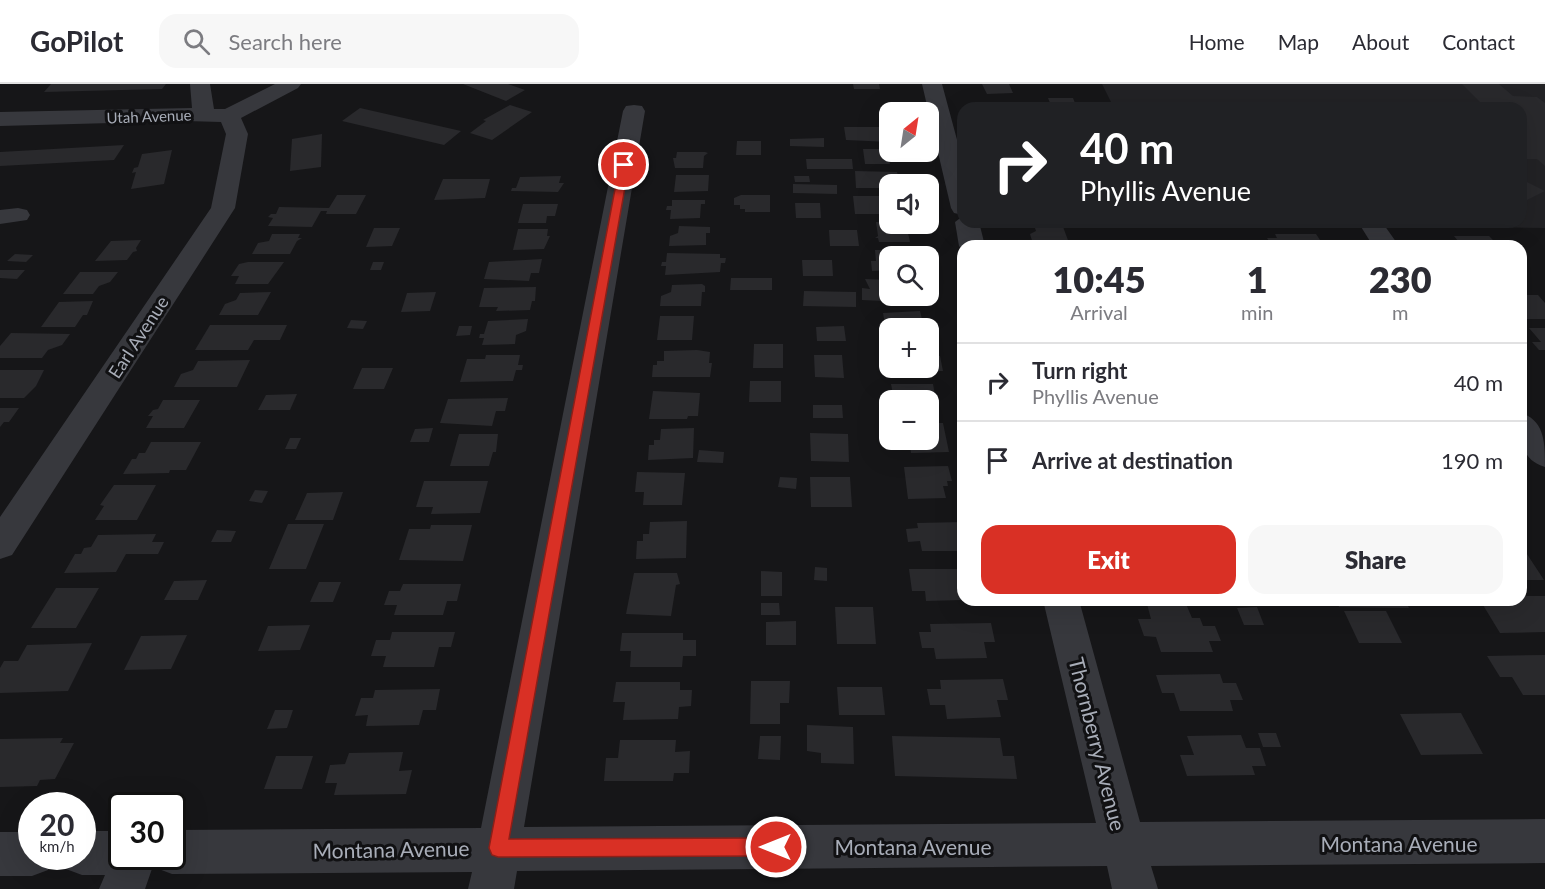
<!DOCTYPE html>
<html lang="en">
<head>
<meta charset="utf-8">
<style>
  body { margin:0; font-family:Lato,sans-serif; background:#f7f7f7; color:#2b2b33; height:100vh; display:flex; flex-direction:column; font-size:22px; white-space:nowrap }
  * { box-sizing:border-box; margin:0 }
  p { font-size:20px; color:#7c7c81 }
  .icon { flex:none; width:33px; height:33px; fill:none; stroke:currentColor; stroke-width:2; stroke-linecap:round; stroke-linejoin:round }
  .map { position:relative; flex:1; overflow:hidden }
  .details { position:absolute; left:957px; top:156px; width:570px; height:366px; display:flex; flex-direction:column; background:#fff; border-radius:18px; box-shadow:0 6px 24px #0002 }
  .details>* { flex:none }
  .guide { position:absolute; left:957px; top:18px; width:570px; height:126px; border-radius:18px; box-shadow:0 6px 24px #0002; background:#202124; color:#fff; overflow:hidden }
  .needle { width:39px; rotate:30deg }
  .controls { position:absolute; left:879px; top:18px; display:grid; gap:12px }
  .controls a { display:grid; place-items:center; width:60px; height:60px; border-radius:12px; background:#fff; box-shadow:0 6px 24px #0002; font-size:30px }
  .speed { position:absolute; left:18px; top:708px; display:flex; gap:12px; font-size:30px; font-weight:700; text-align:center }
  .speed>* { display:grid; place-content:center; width:78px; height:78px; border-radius:50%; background:#fff; box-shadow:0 6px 24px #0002; line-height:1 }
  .speed small { font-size:15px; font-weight:400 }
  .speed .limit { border:3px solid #111; border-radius:9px; background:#fff; color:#111 }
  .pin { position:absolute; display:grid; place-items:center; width:51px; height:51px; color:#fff; margin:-26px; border:3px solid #fff; border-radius:50%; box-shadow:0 2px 6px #0007 }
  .me { position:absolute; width:66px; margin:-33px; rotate:270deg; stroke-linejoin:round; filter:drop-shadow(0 0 4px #0008) }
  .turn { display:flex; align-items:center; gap:21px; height:126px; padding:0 24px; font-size:27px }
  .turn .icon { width:78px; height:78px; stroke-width:2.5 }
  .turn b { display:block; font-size:42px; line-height:51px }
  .eta { display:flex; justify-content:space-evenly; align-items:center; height:102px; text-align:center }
  .eta b { font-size:36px; font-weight:800; line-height:42px }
  .action { display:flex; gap:12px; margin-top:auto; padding:12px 24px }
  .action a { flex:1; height:69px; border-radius:18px; background:#d93025; color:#fff; font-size:24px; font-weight:800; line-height:69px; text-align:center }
  .action a+a { background:#f7f7f7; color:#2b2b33 }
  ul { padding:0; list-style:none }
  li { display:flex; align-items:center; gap:18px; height:78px; padding:0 24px; border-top:2px solid #e1e1e2 }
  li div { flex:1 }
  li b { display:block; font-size:22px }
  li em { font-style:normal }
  header { display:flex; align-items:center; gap:36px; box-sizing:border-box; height:84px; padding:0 30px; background:#fff; border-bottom:2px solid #e1e1e2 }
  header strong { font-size:28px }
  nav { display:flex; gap:33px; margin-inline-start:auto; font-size:21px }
  .search { width:420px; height:54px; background:#f7f7f7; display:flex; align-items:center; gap:15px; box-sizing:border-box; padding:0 21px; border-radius:18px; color:#7c7c81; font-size:22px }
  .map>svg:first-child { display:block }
  .built { fill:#222225 }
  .building { fill:#29292c }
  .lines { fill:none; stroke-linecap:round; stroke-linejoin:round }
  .minor { fill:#37383d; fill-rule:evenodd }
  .route { fill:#d93025; stroke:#8d1f18; stroke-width:1.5 }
  .labels { text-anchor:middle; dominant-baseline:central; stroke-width:6; stroke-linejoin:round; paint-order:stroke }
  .far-street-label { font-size:15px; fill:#a8adb8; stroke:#111113 }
  .street-label { font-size:18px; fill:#a8adb8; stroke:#111113 }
  .near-street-label { font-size:21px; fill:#a8adb8; stroke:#111113 }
</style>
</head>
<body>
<header>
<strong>GoPilot</strong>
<div class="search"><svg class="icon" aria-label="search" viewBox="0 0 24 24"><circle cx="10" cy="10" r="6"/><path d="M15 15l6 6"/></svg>Search here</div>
<nav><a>Home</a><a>Map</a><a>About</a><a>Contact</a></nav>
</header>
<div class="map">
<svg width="1545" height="805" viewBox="0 0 1545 805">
  <rect width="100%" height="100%" fill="#161618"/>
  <path class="built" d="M1102 0H1545V144L1181 138H1521V24H1114Z"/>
  <path class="building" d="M51 0H166L162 5 44 8Z
    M463 0H508L525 6 506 17Z
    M853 0H879L880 5H854Z
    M982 0H1009L1013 9 987 10Z
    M1462 0H1499L1513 12 1537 13 1545 19V82L1537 75H1521V24H1486Z
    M1048 14H1073L1077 24H1052Z
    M510 21 532 28 492 56 470 49 486 37 483 36Z
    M360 24 461 47 444 61 342 37Z
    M844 43H890V58L846 56Z
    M322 50 321 83 290 87 292 55Z
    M824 54V63L790 62V55Z
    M737 57H761V71H736Z
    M124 61 114 76 0 82V68Z
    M863 65H890L895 71 889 75 890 80H865Z
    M172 66 164 100 131 105 136 88 132 89 134 84 138 83 142 70Z
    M677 68H705L708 69 704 72 703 84H675L673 74H676Z
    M806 75H852L853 85H807Z
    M855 87 897 88 900 97 899 100H890V104H856Z
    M676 91H709L708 107 674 108Z
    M561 92 559 99H564L558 108 511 107 512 104H516L520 93Z
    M794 92H809L810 98H795Z
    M443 95H490L485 114 434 116Z
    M1521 95 1545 107 1521 119Z
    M793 100 837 101V110L793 109Z
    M337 111H366L356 130H326L327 127H321L312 143 268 142 273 134 268 133 271 130H276L279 123 329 124Z
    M741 111H770V128H745V125H740V121H734V114Z
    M853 112H890V130H855Z
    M672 116H705V120H701L700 134 670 135 671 126H666L667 122H672Z
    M795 119H820L821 134H796Z
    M523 120H558L555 132H547L546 139H518Z
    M876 138 907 140 911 149H908L910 158H879L878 154H875L878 152Z
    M1062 140 1069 159 1033 160 1030 150 1036 147 1034 141Z
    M679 142 710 143V149H706V161L669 162 670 152 678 149Z
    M374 144H400L392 162 366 163Z
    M518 145H548L547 152H550L544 165 513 166Z
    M829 146H857L859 162H830Z
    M272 150H300L298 154H302L297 157 290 170H252L258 159 269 157Z
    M1275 150H1316L1324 162H1272L1267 154H1277Z
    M1454 152H1489L1495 158H1503L1507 162H1462Z
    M141 156 136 164 137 167 133 168 127 176 95 177 111 157Z
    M875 166H912L913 172H890V186L872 187 871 177H876Z
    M667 169 720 170V174H726L725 179H721L720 188 665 191 666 182H661L662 178H666Z
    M15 170 33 171 26 178 7 177Z
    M542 175 539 189H531L529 197 484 195 489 178Z
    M802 176H832L833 192H803Z
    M248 178H284L268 200H235L239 192H231L239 180Z
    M373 178H384L381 186H370Z
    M0 186H25L17 195 0 194Z
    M80 188H118L110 198 99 202 93 210H63Z
    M731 194H772V206H730Z
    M865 195 890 196V212H922V219L862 216V204L870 205Z
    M702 200 705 202V208H702L701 222H660L661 212 671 208 672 201Z
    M536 203 535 217H532L530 226 496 227 498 223H479L484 204Z
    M804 207 856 208V223L803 222Z
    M271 208 258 231H219L225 220 236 216 240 209Z
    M436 208 430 227 401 228 407 209Z
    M1521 211H1538L1545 219V235H1521Z
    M93 217 87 231H83L75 243H41L59 218Z
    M920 227 923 239H920L921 243 890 244V252L881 249 879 240H885L883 229Z
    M660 232H694L692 256H657Z
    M528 235 526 247 516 251 515 260 482 261 484 254H479L480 250H484L488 237Z
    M351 236 367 237 363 245 347 244Z
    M210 241H287L280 256H254L248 266H195Z
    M459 242H472L470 251 456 252Z
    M844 242 846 257H817L816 243Z
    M1529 244H1545V266H1539L1532 258H1541Z
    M11 249 70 250 62 261 48 266 42 274H0V262Z
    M754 260H783V284H753Z
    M697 266 710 268 709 279H712L710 293H652L653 281H657V277H664V267Z
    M486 271H520L518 281H523L522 286H516L513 297 460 298 467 275H485Z
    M814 271H842L844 294 815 293Z
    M928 272H940L943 287 898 288 897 284H928Z
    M250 276 237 303H174L181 290 193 286 198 277Z
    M362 284H393L384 305H353Z
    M0 286H44L36 302 24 314H0Z
    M750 297H781V318H749Z
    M891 300H933L935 312H931L932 317 894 316Z
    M653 307 700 309 698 332H688L687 335H649Z
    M297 310 290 326H258L266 311Z
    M508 314 505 327H496L492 342 440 339 448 315Z
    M163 316H200L184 344H146L153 332H148L153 326 158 325Z
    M813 321H842L843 334H813Z
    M0 324H19L9 338H4L0 343Z
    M928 339H943L949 368 911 369 909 356H928Z
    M433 344 429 358H410L415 345Z
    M694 344 693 374 648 376 649 361H654V356H660L661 345Z
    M810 349 848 350 849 378 811 377Z
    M459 350H498L496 368H493L489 382H450Z
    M290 354H301L296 365H285Z
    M151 358H201L186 386H170L169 389 123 390 132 375H136L139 369H145Z
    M699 366 724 368 723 379 697 378Z
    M948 382 952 397H947L948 402H943L946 414 908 415 904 383Z
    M637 388 685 389 682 421H643L644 408H635Z
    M780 393 797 394 796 405 778 403Z
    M810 393H850L852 423H811Z
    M424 397H488L480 429 431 430 433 423H416Z
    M114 401H156L137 436H95L104 422 100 421Z
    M255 406 268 407 262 419 249 417Z
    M343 408 333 436H295L307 409Z
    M687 437 686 474 636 475 637 457H643V450H649L650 438Z
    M963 438V467H922L920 457 908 458 906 445 918 444 917 439Z
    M288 440H324L306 485H269Z
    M431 441H472L463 477 399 476 409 445H430Z
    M217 446 236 447 231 458H211Z
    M156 450 152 458H164L158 470H126L116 488 64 489 75 470H81L84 464 91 463 98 451Z
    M1521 461 1544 496H1521Z
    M815 483 827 484V497L814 496Z
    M909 485H963V516L926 517 925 507H912Z
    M761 487 782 488V512H761Z
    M634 489H677L680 500 676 501 671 532 626 530Z
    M207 496 198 516H164L174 497Z
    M319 498H341L333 518H310Z
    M403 500H461L457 517H447L443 531H394L397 521H384L389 507H400Z
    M56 504H99L76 544H31Z
    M1521 512H1545V548L1500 549 1480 516H1521Z
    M1336 516H1405L1409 524 1339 523Z
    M761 519H779L780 531H761Z
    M1147 520H1186L1192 534H1200L1203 542H1215L1221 557H1209L1213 568H1161L1156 553 1144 552 1138 535H1151Z
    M835 523H873L876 560H837Z
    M1257 523 1264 541H1244L1237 524Z
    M1344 527H1386L1402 559H1359Z
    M796 537V561H766V538Z
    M991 539 995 558H984L987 574 936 575 934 564H922L919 548H931L930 540Z
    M310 541 300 566 258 567 268 542Z
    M392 548H455L451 563H439L434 583H383L386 572H371L376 556H390Z
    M622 549H683V556H696V572H683L682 583H630L631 567H620Z
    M187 551 171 585 124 586 141 552Z
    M92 559 68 607 0 609V584L4 577H18L27 561Z
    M1545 571V611H1523L1512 593H1500L1487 572Z
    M1220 590 1223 599H1236L1243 616H1230L1233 627H1180L1174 609H1162L1156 591Z
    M1003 595 1008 616H997L1001 633 947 635 945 621H930L927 605H941L940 596Z
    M751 597H790L789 619H780V640H750Z
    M616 598H680V606H692L691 622 679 623 678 635 623 636 625 618H613Z
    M837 603H882L885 631H839Z
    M440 605 436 626H423L419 641 366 642 368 631 355 632 361 614H373L375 606Z
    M275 626H293L287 644 267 645Z
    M1461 629 1483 670 1421 671 1400 630Z
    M807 641 853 643 854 680 821 679V669L807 667Z
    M1258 649H1276L1281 663H1263Z
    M1241 651 1246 664H1260L1266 682H1252L1255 691 1187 692 1180 671H1194L1187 652Z
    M760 652H781L780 676 758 675Z
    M892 652 1000 654 1003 672H1014L1017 695 895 692Z
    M63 654 60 659H74L55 695 40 696 37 702 0 703V655Z
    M620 656H676L675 668 690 667 689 689H674L673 697H604L606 674H618Z
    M403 668 399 687 412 686 406 710 334 711 337 699H325L330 681 345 680 349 669Z
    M276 672H313L302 705H264Z"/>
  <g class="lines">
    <path class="minor" d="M190 0H210L214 25H225L275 0H301L298 4 241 34 248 50 235 124 12 471 0 475V433L211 124 226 50 221 38 186 37 0 42V28L192 24Z
      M922 0H942L963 78V131L954 129 951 124Z
      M1269 18H1377L1385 19 1388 24H1258L1261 19Z
      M634 21 642 22 645 27 524 743 1096 739 1043 516H1079L1140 738 1545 735V779L1151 782 1158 805H1112L1107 782 517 787 514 805H468L472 788 172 790 156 784 154 779 145 805H99L105 791H82L66 785 61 772H82V747H122V772H172V746L481 744 623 27 626 22Z
      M18 124 27 126 30 131 27 136 0 140V126Z
      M963 132V138H979L985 162H963V167L959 162 955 138Z
      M1358 138H1382L1399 162H1373Z
      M1521 329C1545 337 1545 359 1545 383 1518 375 1521 352 1521 329Z
      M0 748H32V772H53L48 786 32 792H0Z"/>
  </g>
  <path class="route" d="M620 79 629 81 509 755 776 754 783 756 785 763 783 769 776 772 498 773 492 771 489 764Z"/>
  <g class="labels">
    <g class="far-street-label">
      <text transform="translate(149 32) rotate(-2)">Utah Avenue</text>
    </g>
    <g class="street-label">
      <text transform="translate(138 253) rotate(-57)">Earl Avenue</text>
    </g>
    <g class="near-street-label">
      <text transform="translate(1098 660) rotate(76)">Thornberry Avenue</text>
      <text x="1399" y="759">Montana Avenue</text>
      <text x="913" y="762">Montana Avenue</text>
      <text transform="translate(391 765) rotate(-1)">Montana Avenue</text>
    </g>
  </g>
</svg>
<div class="controls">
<a><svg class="needle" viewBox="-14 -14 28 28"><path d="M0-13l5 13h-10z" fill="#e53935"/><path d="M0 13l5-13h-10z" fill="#7c7c81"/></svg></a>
<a><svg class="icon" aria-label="sound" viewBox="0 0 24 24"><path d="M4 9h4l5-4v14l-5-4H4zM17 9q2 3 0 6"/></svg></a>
<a><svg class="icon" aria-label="search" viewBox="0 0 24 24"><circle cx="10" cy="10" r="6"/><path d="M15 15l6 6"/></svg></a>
<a>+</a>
<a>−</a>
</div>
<div class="speed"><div>20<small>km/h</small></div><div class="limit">30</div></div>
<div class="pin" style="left:624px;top:81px;background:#d93025"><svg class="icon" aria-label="arrive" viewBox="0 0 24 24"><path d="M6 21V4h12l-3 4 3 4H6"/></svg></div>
<svg class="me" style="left:776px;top:763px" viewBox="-20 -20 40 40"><circle r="17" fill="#d93025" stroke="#fff" stroke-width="3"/><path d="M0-11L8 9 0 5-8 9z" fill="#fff"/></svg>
<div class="guide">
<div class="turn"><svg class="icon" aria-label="right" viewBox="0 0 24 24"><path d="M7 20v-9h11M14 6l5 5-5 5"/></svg><div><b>40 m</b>Phyllis Avenue</div></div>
</div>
<section class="details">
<div class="eta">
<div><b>10:45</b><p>Arrival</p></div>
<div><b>1</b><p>min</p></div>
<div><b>230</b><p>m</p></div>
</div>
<ul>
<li><svg class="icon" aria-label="right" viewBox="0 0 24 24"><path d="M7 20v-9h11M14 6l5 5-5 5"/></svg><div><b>Turn right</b><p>Phyllis Avenue</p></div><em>40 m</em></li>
<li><svg class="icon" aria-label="arrive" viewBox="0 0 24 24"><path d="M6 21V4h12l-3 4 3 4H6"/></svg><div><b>Arrive at destination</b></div><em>190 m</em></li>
</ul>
<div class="action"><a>Exit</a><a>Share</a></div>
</section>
</div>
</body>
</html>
